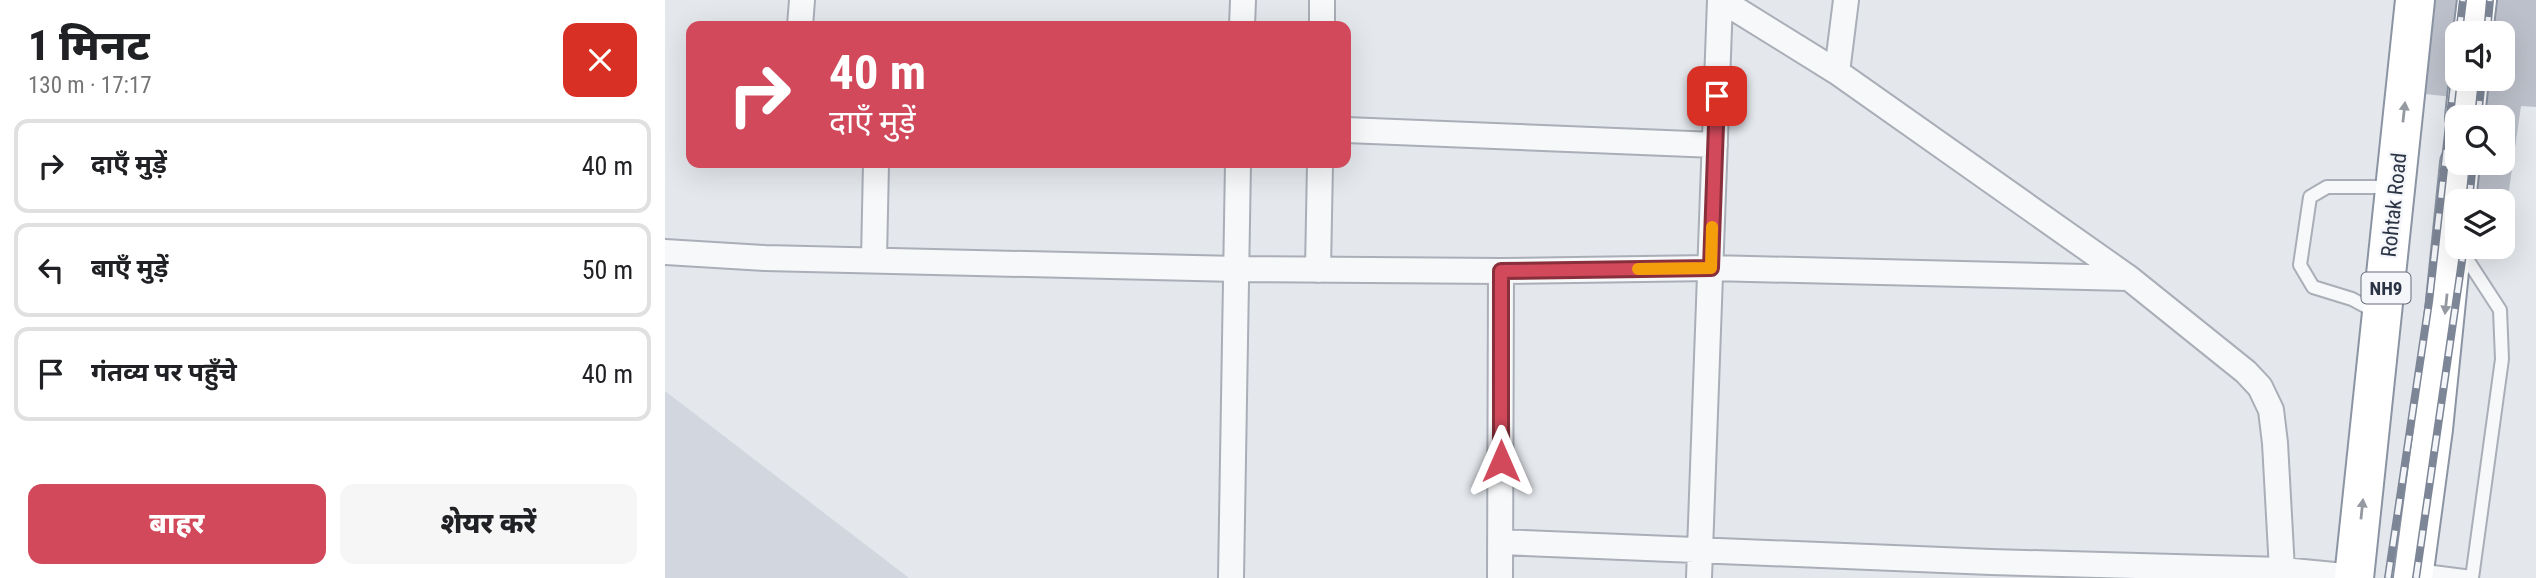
<!DOCTYPE html>
<html lang="hi">
<head>
<meta charset="utf-8">
<style>
  body { margin:0; font-family:"Roboto Condensed","Noto Sans Devanagari",sans-serif; background:#f6f6f6; color:#202124; height:100vh; display:flex; flex-direction:column; font-size:26px; white-space:nowrap }
  * { box-sizing:border-box; margin:0 }
  p { font-size:23px; color:#757577 }
  .icon { flex:none; width:38px; height:38px; fill:none; stroke:currentColor; stroke-width:2; stroke-linecap:round; stroke-linejoin:round }
  .map { position:relative; flex:1; overflow:hidden }
  .panel { display:flex; flex-direction:column; background:#fff; width:665px }
  .panel>* { flex:none }
  .guide { position:absolute; left:21px; top:21px; width:665px; height:147px; border-radius:14px; box-shadow:0 7px 28px #0002; background:#d1495b; color:#fff; overflow:hidden }
  .tools { position:absolute; left:1780px; top:21px; display:grid; gap:14px }
  .tools a { display:grid; place-items:center; width:70px; height:70px; border-radius:14px; background:#fff; box-shadow:0 7px 28px #0002; font-size:35px }
  .pin { position:absolute; display:grid; place-items:center; width:60px; height:60px; color:#fff; margin:-30px; border-radius:14px; box-shadow:0 4px 10px #0006 }
  .me { position:absolute; width:77px; margin:-38px; rotate:0deg; stroke-linejoin:round; filter:drop-shadow(0 0 5px #0008) }
  .turn { display:flex; align-items:center; gap:24px; height:147px; padding:0 28px; font-size:32px }
  .turn .icon { width:91px; height:91px; stroke-width:2.5 }
  .turn b { display:block; font-size:49px; line-height:60px }
  .round { display:grid; place-items:center; flex:none; width:74px; height:74px; border-radius:14px; background:#f6f6f6 }
  .head { display:flex; align-items:center; justify-content:space-between; height:119px; padding:0 28px }
  h1 { font-size:42px; font-weight:800; line-height:52px }
  .cta { display:flex; gap:14px; margin-top:auto; padding:14px 28px }
  .cta a { flex:1; height:80px; border-radius:14px; background:#d1495b; color:#fff; font-size:28px; font-weight:800; line-height:80px; text-align:center }
  .cta a+a { background:#f6f6f6; color:#202124 }
  ul { padding:0; list-style:none }
  li { display:flex; align-items:center; gap:21px; height:94px; margin:0 14px 10px; padding:0 14px; border:4px solid #e0e0e0; border-radius:14px }
  li div { flex:1 }
  li b { display:block; font-size:26px }
  li em { font-style:normal }
  main { display:flex; flex:1; min-height:0 }
  .map>svg:first-child { display:block }
  .built { fill:#d2d6de }
  .building { fill:#bbc0ca; fill-rule:evenodd }
  .lines { fill:none; stroke-linecap:round; stroke-linejoin:round }
  .lane-casing { stroke:#a9aeb7; stroke-width:16 }
  .street-casing { stroke:#a9aeb7; stroke-width:28 }
  .highway-casing { stroke:#8b94a3; stroke-width:42 }
  .lane { stroke:#f7f8fa; stroke-width:12 }
  .street { stroke:#f7f8fa; stroke-width:24 }
  .highway { stroke:#fff; stroke-width:38 }
  .rail-casing { stroke:#7d8696; stroke-width:8 }
  .rail { stroke:#f4f6f9; stroke-width:5; stroke-dasharray:16; stroke-linecap:butt }
  .oneway { fill:#959aa2 }
  .route-casing { stroke:#882f3b; stroke-width:18 }
  .route { stroke:#d1495b; stroke-width:12 }
  .slow { stroke:#f59e0b; stroke-width:12 }
  .labels { text-anchor:middle; dominant-baseline:central; stroke-width:5; stroke-linejoin:round; paint-order:stroke }
  .shield { fill:#f4f6f9; stroke:#676e7b; stroke-width:2 }
  .shield-label { font-size:19px; font-weight:bold; fill:#2b3445 }
  .street-label { font-size:21px; fill:#2b3445; stroke:#f4f6f9 }
</style>
</head>
<body>
<main>
<section class="panel">
<div class="head"><div><h1>1 मिनट</h1><p>130 m · 17:17</p></div><a class="round" style="background:#d93025;color:#fff"><svg class="icon" aria-label="close" viewBox="0 0 24 24"><path d="M6 6l12 12M18 6L6 18"/></svg></a></div>
<ul>
<li><svg class="icon" aria-label="right" viewBox="0 0 24 24"><path d="M7 20v-9h11M14 6l5 5-5 5"/></svg><div><b>दाएँ मुड़ें</b></div><em>40 m</em></li>
<li><svg class="icon" aria-label="left" viewBox="0 0 24 24"><path d="M17 20v-9H6M10 6l-5 5 5 5"/></svg><div><b>बाएँ मुड़ें</b></div><em>50 m</em></li>
<li><svg class="icon" aria-label="arrive" viewBox="0 0 24 24"><path d="M6 21V4h12l-3 4 3 4H6"/></svg><div><b>गंतव्य पर पहुँचे</b></div><em>40 m</em></li>
</ul>
<div class="cta"><a>बाहर</a><a>शेयर करें</a></div>
</section>
<div class="map">
<svg width="1871" height="578" viewBox="0 0 1871 578">
  <rect width="100%" height="100%" fill="#e4e7ec"/>
  <path class="built" d="M0 391 244 578H0Z"/>
  <path class="building" d="M1733 0H1871V107L1856 106 1841 211 1838 210V201H1804L1808 163H1838V117H1813L1815 100 1724 90ZM1792 33H1838V79H1792Z"/>
  <g class="lines">
    <defs>
      <path id="lane" d="M1796 250 1835 310 1837 359 1807 578
        M1711 312 1687 299 1648 287 1635 265 1645 197 1662 187H1727
        M1752 570 1807 577"/>
      <path id="street" d="M1056 0 1172 72 1464 278 1581 372 1595 387 1606 410 1610 443 1617 570
        M135 26 137 0
        M577 26 578 0
        M657 26V0
        M1172 72 1181 0
        M681 130 1050 145
        M0 252 100 258 572 269 836 271 1046 268 1464 278
        M209 260 211 163
        M653 270 655 163
        M836 542 1326 562 1617 570 1690 577
        M566 578 573 163
        M835 578 836 271
        M1034 578 1055 0"/>
      <path id="highway" d="M1808 33 1812 0
        M1800 117 1804 79
        M1689 578 1750 0
        M1748 578 1768 429 1795 163"/>
    </defs>
    <use href="#lane" class="lane-casing"/>
    <use href="#street" class="street-casing"/>
    <use href="#highway" class="highway-casing"/>
    <use href="#lane" class="lane"/>
    <use href="#street" class="street"/>
    <use href="#highway" class="highway"/>
    <defs>
      <path id="rail" d="M1794 33 1798 0
        M1822 33 1825 0
        M1813 117 1817 79
        M1804 201 1808 163
        M1723 578 1764 302 1792 54
        M1751 578 1799 247"/>
    </defs>
    <use href="#rail" class="rail-casing"/>
    <use href="#rail" class="rail"/>
  </g>
  <defs><path id="oneway-solid" d="M-6-.8H1V-3.2L6.5 0L1 3.2V.8H-6Z" transform="scale(1.75)"/></defs>
  <g class="oneway">
    <use href="#oneway-solid" transform="translate(1739 112) rotate(-84)"/>
    <use href="#oneway-solid" transform="translate(1781 304) rotate(96)"/>
    <use href="#oneway-solid" transform="translate(1697 509) rotate(-84)"/>
  </g>
  <g class="lines">
    <defs>
      <path id="route" d="M836 461V271L1046 268 1052 96"/>
    </defs>
    <use href="#route" class="route-casing"/>
    <use href="#route" class="route"/>
    <path class="slow" d="M973 269 1046 268 1047 227"/>
  </g>
  <g class="labels">
    <rect class="shield" x="1696.5" y="272.5" width="49" height="31" rx="5"/>
    <g class="shield-label">
      <text x="1721" y="288">NH9</text>
    </g>
    <g class="street-label">
      <text transform="translate(1729 205) rotate(-84)">Rohtak Road</text>
    </g>
  </g>
</svg>
<div class="tools">
<a><svg class="icon" aria-label="sound" viewBox="0 0 24 24"><path d="M4 9h4l5-4v14l-5-4H4zM17 9q2 3 0 6"/></svg></a>
<a><svg class="icon" aria-label="search" viewBox="0 0 24 24"><circle cx="10" cy="10" r="6"/><path d="M15 15l6 6"/></svg></a>
<a><svg class="icon" aria-label="layers" viewBox="0 0 24 24"><path d="M12 4l9 5-9 5-9-5zM3 14l9 5 9-5"/></svg></a>
</div>
<div class="pin" style="left:1052px;top:96px;background:#d93025"><svg class="icon" aria-label="arrive" viewBox="0 0 24 24"><path d="M6 21V4h12l-3 4 3 4H6"/></svg></div>
<svg class="me" style="left:836px;top:461px" viewBox="-20 -20 40 40"><path d="M0-17L14 15 0 8-14 15z" fill="#d1495b" stroke="#fff" stroke-width="4"/></svg>
<div class="guide">
<div class="turn"><svg class="icon" aria-label="right" viewBox="0 0 24 24"><path d="M7 20v-9h11M14 6l5 5-5 5"/></svg><div><b>40 m</b>दाएँ मुड़ें</div></div>
</div>
</div>
</main>
</body>
</html>
